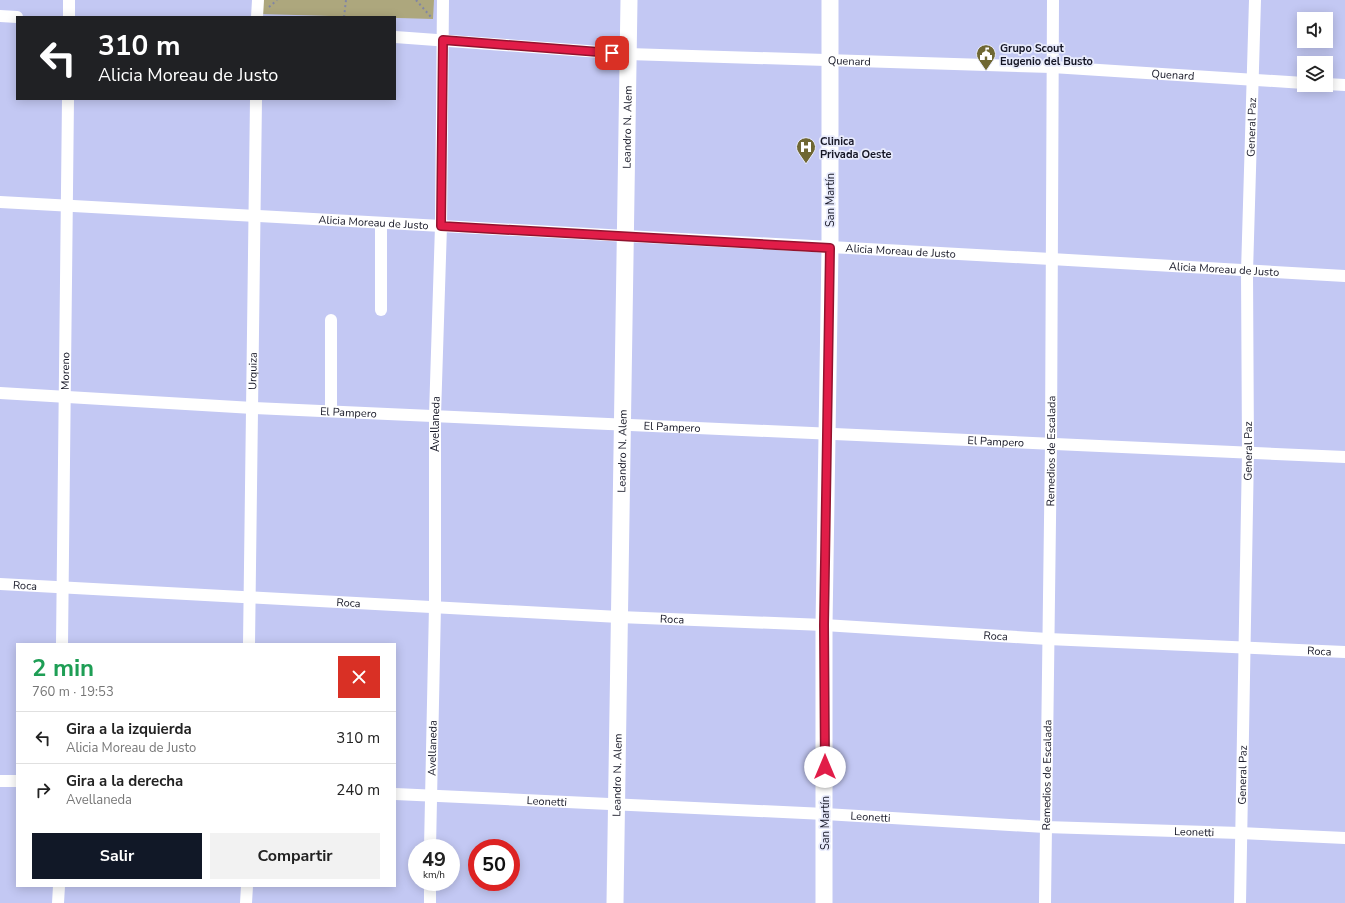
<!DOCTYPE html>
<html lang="es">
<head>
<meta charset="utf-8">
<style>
  body { margin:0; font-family:"Nunito Sans",sans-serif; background:#f2f2f2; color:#222; height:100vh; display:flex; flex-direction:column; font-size:15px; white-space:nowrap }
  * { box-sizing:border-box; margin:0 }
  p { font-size:13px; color:#767676 }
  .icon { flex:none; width:22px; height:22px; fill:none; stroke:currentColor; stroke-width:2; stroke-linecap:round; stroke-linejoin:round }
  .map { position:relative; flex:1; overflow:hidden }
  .details { position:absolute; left:16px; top:643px; width:380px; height:244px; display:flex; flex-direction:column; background:#fff; border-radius:0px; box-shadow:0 2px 10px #0003 }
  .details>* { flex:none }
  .guide { position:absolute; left:16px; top:16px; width:380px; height:84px; border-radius:0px; box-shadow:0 2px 10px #0003; background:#202124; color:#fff; overflow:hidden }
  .fabs { position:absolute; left:1297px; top:12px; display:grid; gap:8px }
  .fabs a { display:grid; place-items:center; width:36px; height:36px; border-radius:0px; background:#fff; box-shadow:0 2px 10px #0003; font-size:20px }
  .speed { position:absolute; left:408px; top:839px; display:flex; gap:8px; font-size:20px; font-weight:700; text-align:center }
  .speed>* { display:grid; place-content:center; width:52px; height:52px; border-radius:50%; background:#fff; box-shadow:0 2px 10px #0003; line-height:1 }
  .speed small { font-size:10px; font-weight:400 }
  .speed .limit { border:6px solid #d22; background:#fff; color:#111 }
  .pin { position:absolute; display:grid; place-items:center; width:34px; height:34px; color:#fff; margin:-17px; border-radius:8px; box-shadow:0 2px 6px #0006 }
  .me { position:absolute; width:44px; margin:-22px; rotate:0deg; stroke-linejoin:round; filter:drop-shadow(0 0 3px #0008) }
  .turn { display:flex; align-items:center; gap:14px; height:84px; padding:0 16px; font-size:18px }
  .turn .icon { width:52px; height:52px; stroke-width:2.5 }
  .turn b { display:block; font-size:28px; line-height:34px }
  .round { display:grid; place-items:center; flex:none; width:42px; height:42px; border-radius:0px; background:#f2f2f2 }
  .summary { display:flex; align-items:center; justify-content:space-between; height:68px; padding:0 16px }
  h1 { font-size:24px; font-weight:700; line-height:30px; color:#1e9e55 }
  .action { display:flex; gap:8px; margin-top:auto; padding:8px 16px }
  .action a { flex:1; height:46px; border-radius:0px; background:#111827; color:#fff; font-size:16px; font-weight:700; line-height:46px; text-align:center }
  .action a+a { background:#f2f2f2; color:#222 }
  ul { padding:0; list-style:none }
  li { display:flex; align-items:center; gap:12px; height:52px; padding:0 16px; border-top:1px solid #e0e0e0 }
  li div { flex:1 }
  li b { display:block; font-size:15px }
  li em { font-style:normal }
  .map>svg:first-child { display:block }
  .green { fill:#ada77d }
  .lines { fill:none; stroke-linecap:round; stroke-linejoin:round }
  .path { stroke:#8185a5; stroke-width:2; stroke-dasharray:2 3; stroke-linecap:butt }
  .street { stroke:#fff; stroke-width:12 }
  .secondary { stroke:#fff; stroke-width:17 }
  .route-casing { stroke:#92132f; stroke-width:10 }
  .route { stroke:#e11d48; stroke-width:7 }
  .labels { text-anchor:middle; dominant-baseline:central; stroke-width:3.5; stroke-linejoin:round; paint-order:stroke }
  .poi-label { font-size:11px; font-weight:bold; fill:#151625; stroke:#e8ebfc; text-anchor:start }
  .street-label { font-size:11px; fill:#151625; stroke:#e8ebfc }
</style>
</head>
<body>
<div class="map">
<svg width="1345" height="903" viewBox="0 0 1345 903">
  <rect width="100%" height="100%" fill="#c3c8f3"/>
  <path class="green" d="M261 0H434L433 19 261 14Z"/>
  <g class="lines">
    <path class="path" d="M416 0 431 17
      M269 7 277 0
      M344 17 346 0"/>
    <g class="street">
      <path d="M0 16 17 17"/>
      <path d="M69 17V0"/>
      <path d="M257 17 258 0"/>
      <path id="s1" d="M395 37 628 54 1052 67 1304 83"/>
      <path d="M1326 84 1345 85"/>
      <path id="s2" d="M0 202 1051 259 1345 276"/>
      <path d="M381 310V223"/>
      <path id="s3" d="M0 393 253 408 1345 457"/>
      <path d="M331 410V320"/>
      <path id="s4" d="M0 584 619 617 824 625 1048 639 1345 652"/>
      <path id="s5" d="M62 644 68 99"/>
      <path id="s6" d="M249 644 256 99"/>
      <path d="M0 781H17"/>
      <path id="s7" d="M395 794 825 814 1045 827 1240 833 1345 838"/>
      <path id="s8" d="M430 848 435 606V415L441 226 443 0"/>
      <path d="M430 882V903"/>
      <path d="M58 903 59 886"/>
      <path d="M246 903 247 886"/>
      <path id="s9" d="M1045 903 1051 444 1053 0"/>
      <path id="s10" d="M1240 903 1248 452 1247 272 1255 0"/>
    </g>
    <g class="secondary">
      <path id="s11" d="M615 903 629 0"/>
      <path d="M824 903V625L830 248V0"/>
    </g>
  </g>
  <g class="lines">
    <defs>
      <path id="route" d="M612 53 443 40 441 226 830 248 824 625 825 767"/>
    </defs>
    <use href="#route" class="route-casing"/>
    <use href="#route" class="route"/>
  </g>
  <defs>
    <symbol id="civic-pin" viewBox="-11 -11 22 30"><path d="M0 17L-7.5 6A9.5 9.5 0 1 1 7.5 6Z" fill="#6f6733" stroke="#e8ebfc"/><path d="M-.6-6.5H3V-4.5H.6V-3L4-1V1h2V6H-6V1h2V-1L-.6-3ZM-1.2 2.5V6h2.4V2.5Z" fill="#fff"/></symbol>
    <symbol id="hospital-pin" viewBox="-11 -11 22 30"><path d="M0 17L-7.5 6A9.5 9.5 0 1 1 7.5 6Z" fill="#6f6733" stroke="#e8ebfc"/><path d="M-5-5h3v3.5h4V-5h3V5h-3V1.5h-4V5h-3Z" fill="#fff"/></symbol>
  </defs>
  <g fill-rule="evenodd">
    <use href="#civic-pin" x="975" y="43" width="22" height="30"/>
    <use href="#hospital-pin" x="795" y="136" width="22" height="30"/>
  </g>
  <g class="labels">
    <g class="poi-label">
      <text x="1000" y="48">Grupo Scout<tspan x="1000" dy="13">Eugenio del Busto</tspan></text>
      <text x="820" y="141">Clinica<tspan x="820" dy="13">Privada Oeste</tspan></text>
    </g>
    <g class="street-label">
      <text stroke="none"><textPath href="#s1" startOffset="455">Quenard</textPath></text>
      <text stroke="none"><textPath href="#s1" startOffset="779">Quenard</textPath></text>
      <text stroke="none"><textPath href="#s11" startOffset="776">Leandro N. Alem</textPath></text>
      <text stroke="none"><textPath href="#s10" startOffset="776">General Paz</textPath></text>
      <text transform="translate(830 200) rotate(-90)">San Martín</text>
      <text stroke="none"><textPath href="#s2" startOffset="374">Alicia Moreau de Justo</textPath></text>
      <text stroke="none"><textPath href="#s2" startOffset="902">Alicia Moreau de Justo</textPath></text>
      <text stroke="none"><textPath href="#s2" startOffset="1226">Alicia Moreau de Justo</textPath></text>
      <text stroke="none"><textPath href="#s5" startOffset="273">Moreno</textPath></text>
      <text stroke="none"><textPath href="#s6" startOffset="273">Urquiza</textPath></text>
      <text stroke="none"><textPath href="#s3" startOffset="349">El Pampero</textPath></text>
      <text stroke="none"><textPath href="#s8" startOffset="424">Avellaneda</textPath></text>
      <text stroke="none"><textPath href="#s3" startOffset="673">El Pampero</textPath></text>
      <text stroke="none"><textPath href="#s3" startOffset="997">El Pampero</textPath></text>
      <text stroke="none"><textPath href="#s11" startOffset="452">Leandro N. Alem</textPath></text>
      <text stroke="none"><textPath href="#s10" startOffset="452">General Paz</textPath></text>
      <text stroke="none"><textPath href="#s9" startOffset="452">Remedios de Escalada</textPath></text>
      <text stroke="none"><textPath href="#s4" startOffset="25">Roca</textPath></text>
      <text stroke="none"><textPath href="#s4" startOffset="349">Roca</textPath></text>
      <text stroke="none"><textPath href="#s4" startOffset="673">Roca</textPath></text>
      <text stroke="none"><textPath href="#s4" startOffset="997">Roca</textPath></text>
      <text stroke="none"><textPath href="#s4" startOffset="1321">Roca</textPath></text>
      <text stroke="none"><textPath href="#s8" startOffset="100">Avellaneda</textPath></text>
      <text stroke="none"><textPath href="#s11" startOffset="128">Leandro N. Alem</textPath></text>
      <text stroke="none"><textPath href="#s9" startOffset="128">Remedios de Escalada</textPath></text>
      <text stroke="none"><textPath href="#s10" startOffset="128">General Paz</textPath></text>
      <text stroke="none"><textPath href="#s7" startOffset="152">Leonetti</textPath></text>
      <text stroke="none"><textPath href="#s7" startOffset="476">Leonetti</textPath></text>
      <text transform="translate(825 823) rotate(-90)">San Martín</text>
      <text stroke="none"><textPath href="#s7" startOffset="800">Leonetti</textPath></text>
    </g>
  </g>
</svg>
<div class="fabs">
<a><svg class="icon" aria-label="sound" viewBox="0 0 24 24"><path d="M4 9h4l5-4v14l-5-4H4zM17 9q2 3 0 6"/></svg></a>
<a><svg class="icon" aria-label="layers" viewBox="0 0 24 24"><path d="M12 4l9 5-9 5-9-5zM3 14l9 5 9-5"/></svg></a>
</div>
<div class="speed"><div>49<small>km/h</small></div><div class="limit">50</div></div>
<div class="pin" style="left:612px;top:53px;background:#d93025"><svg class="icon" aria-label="arrive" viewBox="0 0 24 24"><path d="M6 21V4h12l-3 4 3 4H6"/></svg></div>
<svg class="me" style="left:825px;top:767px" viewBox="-20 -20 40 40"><circle r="19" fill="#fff"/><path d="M0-13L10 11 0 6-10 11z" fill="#e11d48"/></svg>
<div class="guide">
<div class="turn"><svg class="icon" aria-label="left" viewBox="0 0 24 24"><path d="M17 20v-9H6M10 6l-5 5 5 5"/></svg><div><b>310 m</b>Alicia Moreau de Justo</div></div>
</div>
<section class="details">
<div class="summary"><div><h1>2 min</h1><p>760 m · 19:53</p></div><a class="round" style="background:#d93025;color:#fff"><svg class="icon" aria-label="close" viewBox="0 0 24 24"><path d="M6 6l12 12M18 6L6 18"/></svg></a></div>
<ul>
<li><svg class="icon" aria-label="left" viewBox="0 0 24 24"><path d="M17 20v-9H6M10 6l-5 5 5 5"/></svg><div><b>Gira a la izquierda</b><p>Alicia Moreau de Justo</p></div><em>310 m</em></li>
<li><svg class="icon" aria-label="right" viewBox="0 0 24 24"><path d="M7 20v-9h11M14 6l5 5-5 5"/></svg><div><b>Gira a la derecha</b><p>Avellaneda</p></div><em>240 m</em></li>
</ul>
<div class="action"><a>Salir</a><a>Compartir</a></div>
</section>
</div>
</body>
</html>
